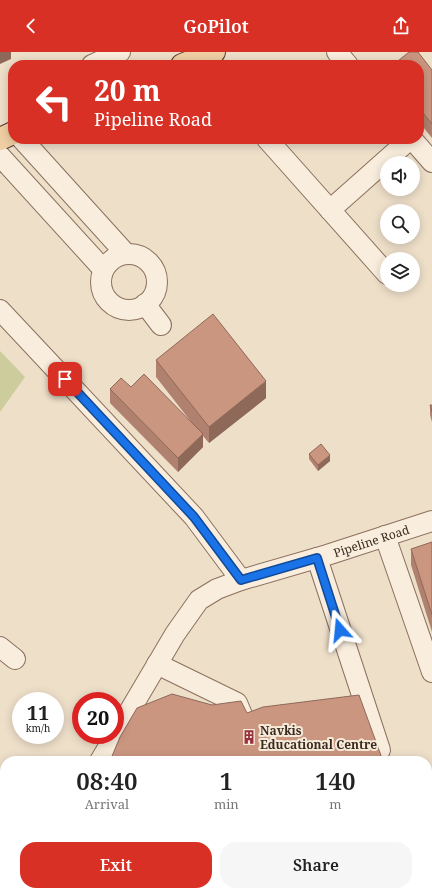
<!DOCTYPE html>
<html lang="en">
<head>
<meta charset="utf-8">
<style>
  body { margin:0; font-family:"Noto Serif",serif; background:#f6f6f6; color:#222; height:100vh; display:flex; flex-direction:column; font-size:15px; white-space:nowrap }
  * { box-sizing:border-box; margin:0 }
  p { font-size:13px; color:#767676 }
  .icon { flex:none; width:22px; height:22px; fill:none; stroke:currentColor; stroke-width:2; stroke-linecap:round; stroke-linejoin:round }
  .map { position:relative; flex:1; overflow:hidden }
  .drawer { position:absolute; left:0px; top:704px; width:432px; height:140px; display:flex; flex-direction:column; background:#fff; border-radius:16px 16px 0 0; box-shadow:0 2px 10px #0003 }
  .drawer>* { flex:none }
  .guide { position:absolute; left:8px; top:8px; width:416px; height:84px; border-radius:16px; box-shadow:0 2px 10px #0003; background:#d93025; color:#fff; overflow:hidden }
  .controls { position:absolute; left:380px; top:104px; display:grid; gap:8px }
  .controls a { display:grid; place-items:center; width:40px; height:40px; border-radius:50%; background:#fff; box-shadow:0 2px 10px #0003; font-size:20px }
  .speed { position:absolute; left:12px; top:640px; display:flex; gap:8px; font-size:20px; font-weight:700; text-align:center }
  .speed>* { display:grid; place-content:center; width:52px; height:52px; border-radius:50%; background:#fff; box-shadow:0 2px 10px #0003; line-height:1 }
  .speed small { font-size:10px; font-weight:400 }
  .speed .limit { border:6px solid #d22; background:#fff; color:#111 }
  .pin { position:absolute; display:grid; place-items:center; width:34px; height:34px; color:#fff; margin:-17px; border-radius:8px; box-shadow:0 2px 6px #0006 }
  .me { position:absolute; width:44px; margin:-22px; rotate:342deg; stroke-linejoin:round; filter:drop-shadow(0 0 3px #0008) }
  .turn { display:flex; align-items:center; gap:14px; height:84px; padding:0 20px; font-size:18px }
  .turn .icon { width:52px; height:52px; stroke-width:2.5 }
  .turn b { display:block; font-size:28px; line-height:34px }
  .eta { display:flex; justify-content:space-evenly; align-items:center; height:68px; text-align:center }
  .eta b { font-size:24px; font-weight:600; line-height:28px }
  .primary-button { display:flex; gap:8px; margin-top:auto; padding:8px 20px }
  .primary-button a { flex:1; height:46px; border-radius:16px; background:#d93025; color:#fff; font-size:16px; font-weight:600; line-height:46px; text-align:center }
  .primary-button a+a { background:#f6f6f6; color:#222 }
  header { display:flex; justify-content:space-between; align-items:center; height:52px; padding:0 20px; background:#d93025; color:#fff; font-size:18px; font-weight:600 }
  .map>svg:first-child { display:block }
  .green { fill:#cdcc9d }
  .lines { fill:none; stroke-linecap:round; stroke-linejoin:round }
  .minor-casing { stroke:#8b705e; stroke-width:22 }
  .major-casing { stroke:#593f32; stroke-width:24 }
  .minor { stroke:#f9eddd; stroke-width:20 }
  .major { stroke:#efcea3; stroke-width:22 }
  .wall { fill:#af816e }
  .shaded-wall { fill:#8e695a }
  .building { fill:#cb9680; stroke:#8e695a }
  .route-casing { stroke:#114b97; stroke-width:10 }
  .route { stroke:#1a73e8; stroke-width:7 }
  .labels { text-anchor:middle; dominant-baseline:central; stroke-width:4; stroke-linejoin:round; paint-order:stroke }
  .street-label { font-size:12px; fill:#3c2b21; stroke:#f6ead9 }
  .poi-label { font-size:12px; font-weight:bold; fill:#3c2b21; stroke:#f6ead9; text-anchor:start }
</style>
</head>
<body>
<header><svg class="icon" aria-label="back" viewBox="0 0 24 24"><path d="M15 5l-7 7 7 7"/></svg>GoPilot<svg class="icon" aria-label="share" viewBox="0 0 24 24"><path d="M12 15V3M7 8l5-5 5 5M5 13v7h14v-7"/></svg></header>
<div class="map">
<svg width="432" height="844" viewBox="0 0 432 844">
  <rect width="100%" height="100%" fill="#eedfc9"/>
  <path class="green" d="M0 299 25 325 0 360Z"/>
  <g class="lines">
    <defs>
      <g id="minor">
        <path d="M337 0 348 13"/>
        <path d="M92 13 120 0"/>
        <path d="M22 87 126 202"/>
        <path d="M267 87 387 222"/>
        <path d="M412 87 432 110"/>
        <path d="M0 104 103 217"/>
        <path d="M330 158 410 87"/>
        <circle cx="129" cy="230" r="28"/>
        <path d="M145 252 161 273"/>
        <path d="M0 258 194 465 241 528 217 537 199 548 175 582 100 709"/>
        <path d="M385 484 432 620"/>
        <path d="M317 506 380 698"/>
        <path id="s1" d="M241 528 327 503 432 469"/>
        <path d="M0 595 15 607"/>
        <path d="M157 612 237 651 245 670"/>
        <path d="M20 844 23 839"/>
        <path d="M66 844 72 839"/>
        <path d="M392 844 393 839"/>
      </g>
      <path id="major" d="M182 13 214 0
        M0 87 13 81"/>
    </defs>
    <use href="#minor" class="minor-casing"/>
    <use href="#major" class="major-casing"/>
    <use href="#minor" class="minor"/>
    <use href="#major" class="major"/>
  </g>
  <path class="wall" d="M419 13 432 18V86L419 70Z
    M156 308 266 346 209 391 203 384V395L178 420 110 351V337L131 335 192 371 156 325Z
    M430 353H432V370L430 363Z
    M309 402 330 409 318 419 309 407Z
    M432 490V580L411 513V497Z
    M154 839H374L375 844H154Z"/>
  <path class="shaded-wall" d="M0 0H11V7L0 12Z
    M266 329V346L209 391V375Z
    M203 382V395L178 420V406Z
    M330 403V409L318 419V413Z"/>
  <path class="building" d="M409 0H418L432 18V72L419 56V13H393Z
    M213 262 266 329 209 375 156 308Z
    M144 322 203 382 178 406 110 337 121 326 131 335Z
    M430 353H432V360Z
    M321 392 330 403 318 413 309 402Z
    M432 490V563L411 497Z
    M172 642 212 653 241 649 247 661 263 655 359 643 383 709H110L120 685 137 656Z
    M157 839H374L375 844H158Z"/>
  <g class="lines">
    <defs>
      <path id="route" d="M65 327 194 465 241 528 317 506 340 578"/>
    </defs>
    <use href="#route" class="route-casing"/>
    <use href="#route" class="route"/>
  </g>
  <defs>
    <symbol id="building-bare" viewBox="-9 -9 18 18"><path d="M-4-6H4V6H1V3H-1V6H-4ZM-2.5-4.3h1.7v1.8h-1.7ZM.8-4.3h1.7v1.8H.8ZM-2.5-1h1.7V.8h-1.7ZM.8-1h1.7V.8H.8Z" fill="#992f3d" stroke="#f6ead9" stroke-width="2.5" paint-order="stroke"/></symbol>
  </defs>
  <g fill-rule="evenodd">
    <use href="#building-bare" x="239" y="675" width="20" height="20"/>
  </g>
  <g class="labels">
    <g class="street-label">
      <text stroke="none"><textPath href="#s1" startOffset="136">Pipeline Road</textPath></text>
    </g>
    <g class="poi-label">
      <text x="260" y="678">Navkis<tspan x="260" dy="14">Educational Centre</tspan></text>
    </g>
  </g>
</svg>
<div class="controls">
<a><svg class="icon" aria-label="sound" viewBox="0 0 24 24"><path d="M4 9h4l5-4v14l-5-4H4zM17 9q2 3 0 6"/></svg></a>
<a><svg class="icon" aria-label="search" viewBox="0 0 24 24"><circle cx="10" cy="10" r="6"/><path d="M15 15l6 6"/></svg></a>
<a><svg class="icon" aria-label="layers" viewBox="0 0 24 24"><path d="M12 4l9 5-9 5-9-5zM3 14l9 5 9-5"/></svg></a>
</div>
<div class="speed"><div>11<small>km/h</small></div><div class="limit">20</div></div>
<div class="pin" style="left:65px;top:327px;background:#d93025"><svg class="icon" aria-label="arrive" viewBox="0 0 24 24"><path d="M6 21V4h12l-3 4 3 4H6"/></svg></div>
<svg class="me" style="left:340px;top:578px" viewBox="-20 -20 40 40"><path d="M0-17L14 15 0 8-14 15z" fill="#1a73e8" stroke="#fff" stroke-width="4"/></svg>
<div class="guide">
<div class="turn"><svg class="icon" aria-label="left" viewBox="0 0 24 24"><path d="M17 20v-9H6M10 6l-5 5 5 5"/></svg><div><b>20 m</b>Pipeline Road</div></div>
</div>
<section class="drawer">
<div class="eta">
<div><b>08:40</b><p>Arrival</p></div>
<div><b>1</b><p>min</p></div>
<div><b>140</b><p>m</p></div>
</div>
<div class="primary-button"><a>Exit</a><a>Share</a></div>
</section>
</div>
</body>
</html>
